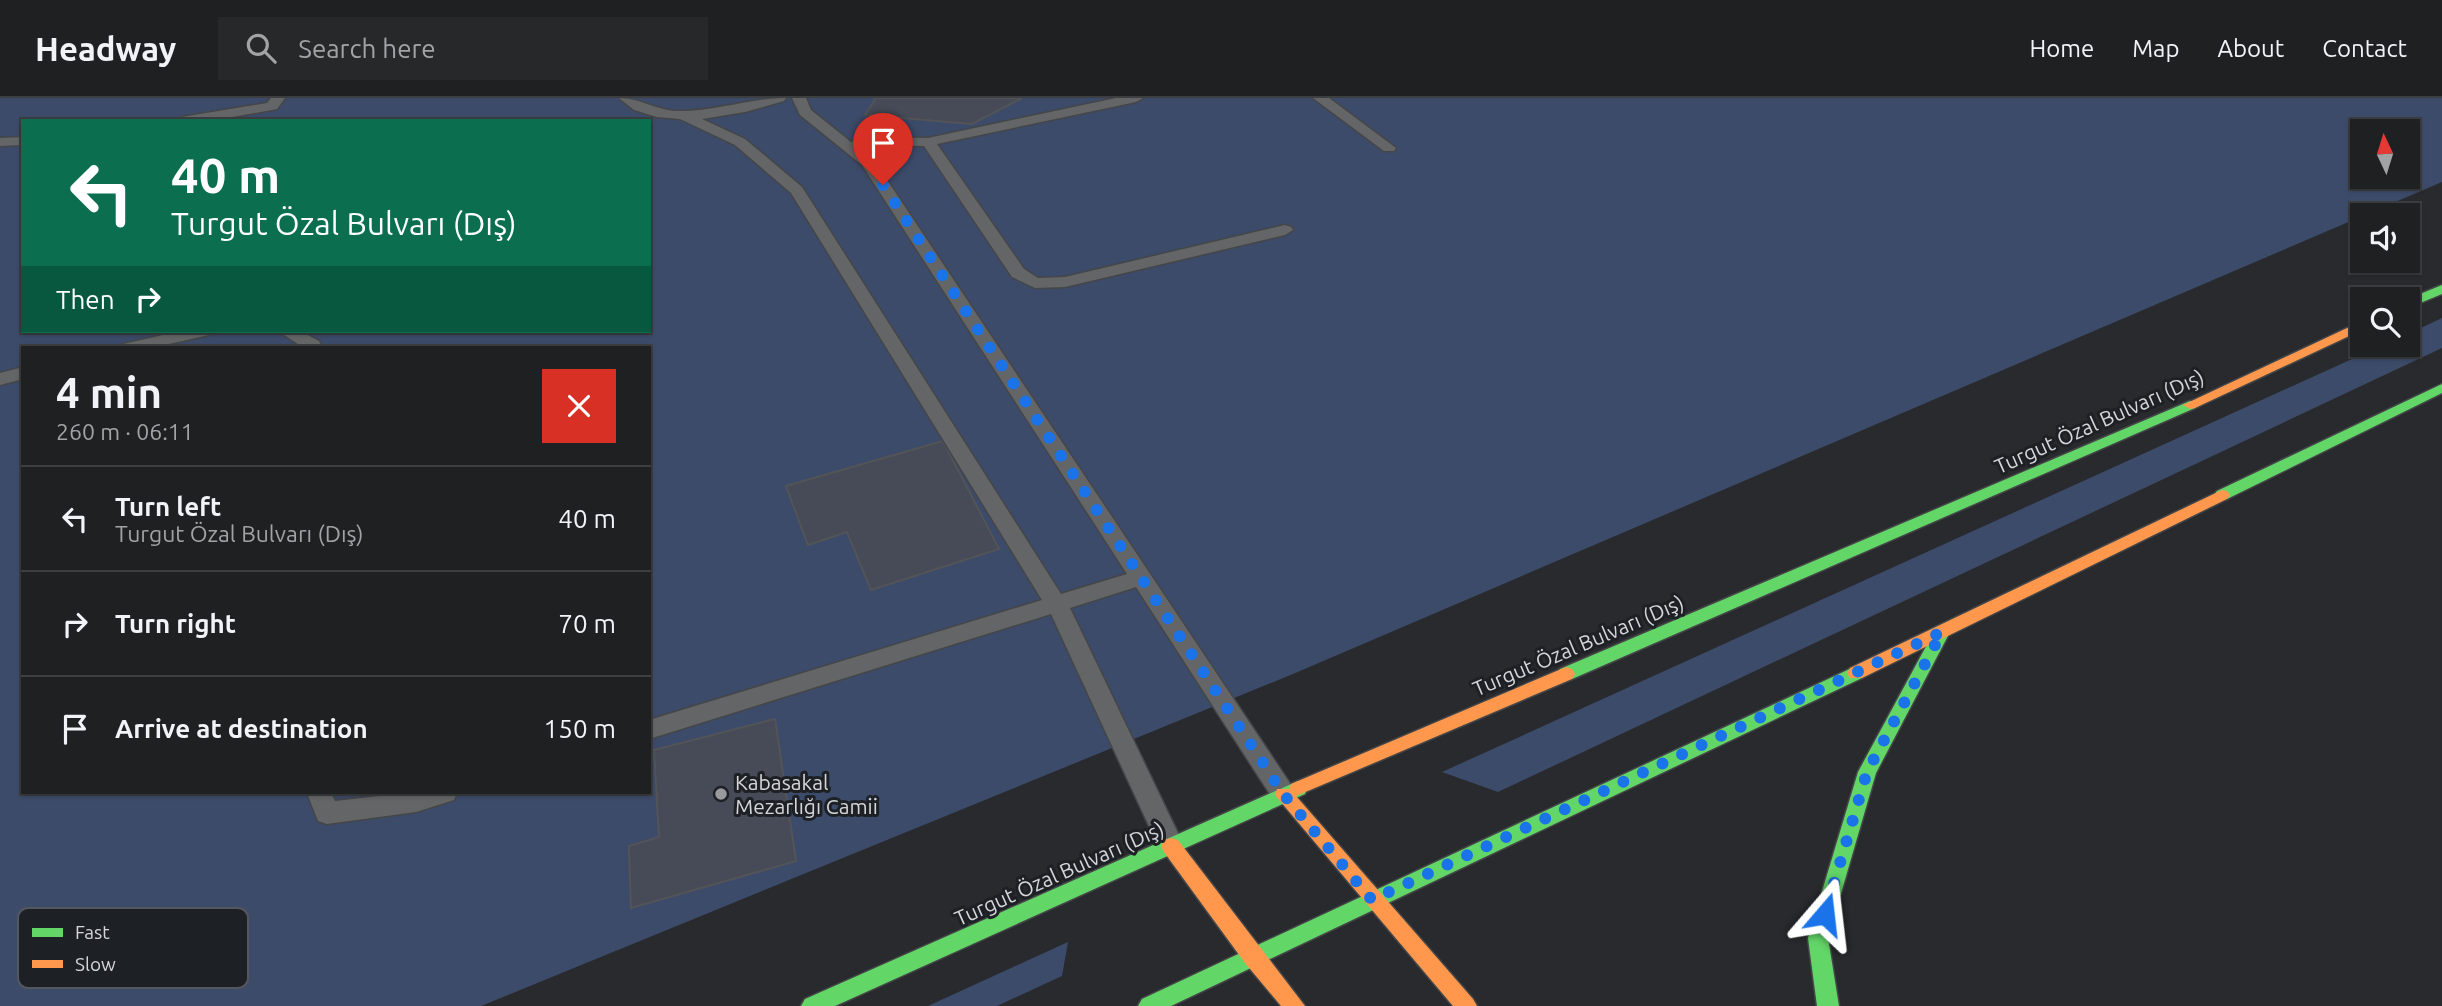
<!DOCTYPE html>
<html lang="en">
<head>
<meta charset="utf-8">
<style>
  body { margin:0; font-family:Ubuntu,sans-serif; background:#26282a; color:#f1f3f6; height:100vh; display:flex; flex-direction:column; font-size:26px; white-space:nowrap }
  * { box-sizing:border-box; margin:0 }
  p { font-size:23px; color:#a1a3a5 }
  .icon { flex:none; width:38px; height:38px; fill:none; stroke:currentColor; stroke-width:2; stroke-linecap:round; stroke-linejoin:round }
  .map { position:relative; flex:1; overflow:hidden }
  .drawer { position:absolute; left:21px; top:248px; width:630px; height:448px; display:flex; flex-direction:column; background:#1e2022; border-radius:0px; box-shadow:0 2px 5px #0004,0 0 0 2px #3c3e40 }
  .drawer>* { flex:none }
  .banner { position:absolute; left:21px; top:21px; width:630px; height:214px; border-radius:0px; box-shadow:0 2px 5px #0004,0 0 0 2px #3c3e40; background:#0b6e4f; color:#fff; overflow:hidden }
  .needle { width:46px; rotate:356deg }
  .controls { position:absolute; left:2350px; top:21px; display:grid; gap:14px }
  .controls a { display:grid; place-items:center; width:70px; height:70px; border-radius:0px; background:#1e2022; box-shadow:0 2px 5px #0004,0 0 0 2px #3c3e40; font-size:35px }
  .pin { position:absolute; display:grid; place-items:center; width:60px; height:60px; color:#fff; margin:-72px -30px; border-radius:50% 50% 50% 0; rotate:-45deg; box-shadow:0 0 7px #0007 }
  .pin .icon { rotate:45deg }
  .me { position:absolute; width:77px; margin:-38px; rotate:17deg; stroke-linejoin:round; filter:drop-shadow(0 0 5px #0008) }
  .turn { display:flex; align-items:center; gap:24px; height:147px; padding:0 35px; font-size:32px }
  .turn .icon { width:91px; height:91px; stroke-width:2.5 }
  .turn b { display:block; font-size:49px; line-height:60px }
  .then { display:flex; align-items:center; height:66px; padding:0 35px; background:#0003; gap:14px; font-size:26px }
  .round { display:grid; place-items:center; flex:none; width:74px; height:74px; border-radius:0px; background:#26282a }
  .headline { display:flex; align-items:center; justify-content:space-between; height:119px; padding:0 35px }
  h1 { font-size:42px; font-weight:600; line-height:52px }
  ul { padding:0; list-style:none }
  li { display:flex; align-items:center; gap:21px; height:105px; padding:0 35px; border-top:2px solid #3c3e40 }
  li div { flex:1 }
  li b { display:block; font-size:26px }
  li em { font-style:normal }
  header { display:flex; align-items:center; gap:42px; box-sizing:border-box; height:98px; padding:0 35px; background:#1e2022; border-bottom:2px solid #3c3e40 }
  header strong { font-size:33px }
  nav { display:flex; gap:38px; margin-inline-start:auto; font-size:24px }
  .search { width:490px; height:63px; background:#26282a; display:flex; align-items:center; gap:18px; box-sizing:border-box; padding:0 24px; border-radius:0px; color:#a1a3a5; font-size:26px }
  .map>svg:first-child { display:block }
  .green { fill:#3d4b6a; fill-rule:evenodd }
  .building { fill:#464b57; stroke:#535457; stroke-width:2 }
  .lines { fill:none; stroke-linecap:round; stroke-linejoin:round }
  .lane-casing { stroke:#444648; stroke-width:3 }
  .fast-casing { stroke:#444648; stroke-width:3 }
  .slow-casing { stroke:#444648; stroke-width:3 }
  .lane { fill:#646567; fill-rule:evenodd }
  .fast { fill:#63d668; fill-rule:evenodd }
  .slow { fill:#ff974d; fill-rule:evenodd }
  .route { stroke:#1a73e8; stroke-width:12; stroke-dasharray:0 21.6 }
  .poi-dot { fill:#989a9d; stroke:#1d2025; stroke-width:2.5 }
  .labels { text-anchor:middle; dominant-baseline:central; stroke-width:6; stroke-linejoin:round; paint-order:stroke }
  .street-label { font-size:21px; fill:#d4d6d9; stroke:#1d2025 }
  .poi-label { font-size:21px; fill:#d4d6d9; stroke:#1d2025; text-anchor:start }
  .key { fill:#1d2025; stroke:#54575b; stroke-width:2 }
  .key-label { font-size:19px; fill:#d4d6d9 }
</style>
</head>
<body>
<header>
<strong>Headway</strong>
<div class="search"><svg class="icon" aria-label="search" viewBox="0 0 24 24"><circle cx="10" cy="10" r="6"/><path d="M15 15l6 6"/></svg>Search here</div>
<nav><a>Home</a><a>Map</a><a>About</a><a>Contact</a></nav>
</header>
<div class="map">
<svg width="2442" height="908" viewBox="0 0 2442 908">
  <rect width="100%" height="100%" fill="#282a2d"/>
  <path class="green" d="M0 0H2442V84L1293 576 481 908H0ZM23 23H649V233H23ZM2362 33H2408V79H2362ZM23 250H649V695H23Z
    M2442 220V250L1498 694 1442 674 2383 247H2408V236Z
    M1068 844 1062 878 997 908H928Z"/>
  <path class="building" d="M876 0H1022L972 26 865 17Z
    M943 343 999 451 871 492 847 434 808 447 786 388Z
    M775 621 796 763 631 810 629 748 659 739 654 652Z"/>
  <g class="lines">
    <defs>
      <path id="lane" d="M271 0H285L277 11 272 12 209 23H175L182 19 267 5Z
        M619 0C640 0 655 12 677 13 714 14 749 0 786 0L784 3 745 14 702 21 745 41 802 89 1061 496 1127 476 862 67 800 17 792 0H806L811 12 851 44 871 39 928 40 1116 0H1143L1136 4 937 46 1024 171 1038 180 1065 179 1285 127 1291 129 1293 132 1285 137 1065 189 1035 190 1012 179 924 48 871 47 860 50 875 64 1293 690 1296 697 1293 704 1284 707 1275 704 1136 489 1070 510 1184 748 1180 756 1171 759 1162 756 1051 516 649 641V622L1042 502 791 95 735 47 680 21 657 19 634 12Z
        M1313 0H1329L1396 50 1394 53H1384Z
        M23 39V47L0 48V40Z
        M181 233H212L209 237 151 250H120L123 246Z
        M278 233H300L319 243 322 250H304Z
        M23 269V281L0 287V275Z
        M307 695H331L335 703 406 695H457L454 702 416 714 327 726 318 723Z"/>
      <path id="fast" d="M2442 187V196L2408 210V201Z
        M2442 286V295L2227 401H2217L2214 397 2217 393Z
        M2190 303 2195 304 2197 307 2195 310 1572 581H1560L1557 576 1560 571Z
        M1942 528 1948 530 1950 534 1876 675 1828 840 1839 908H1817L1808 840 1858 674 1936 530Z
        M1856 568 1862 570 1865 575 1862 580 1171 908H1138L1142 901Z
        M1298 683 1305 686 1307 691 1305 696 835 908H801L805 901Z"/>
      <path id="slow" d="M2362 223V232L2195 310 2190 311 2183 307Z
        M2222 392 2227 393 2230 397 2227 401 1862 580H1850L1847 575 1850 570Z
        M1566 569 1572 571 1575 576 1572 581 1296 698 1473 901 1477 908H1453L1275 697 1277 691H1289L1291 686Z
        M1171 740 1178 742 1305 908H1281L1245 865 1164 754 1161 748 1164 742Z"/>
    </defs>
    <use href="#lane" class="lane-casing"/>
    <use href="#fast" class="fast-casing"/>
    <use href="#slow" class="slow-casing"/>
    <use href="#lane" class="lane"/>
    <use href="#fast" class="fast"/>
    <use href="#slow" class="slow"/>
  </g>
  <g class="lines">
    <path class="route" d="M883 87 1284 697 1372 802 1942 534 1867 674 1825 816"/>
  </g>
  <circle class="poi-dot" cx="721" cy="696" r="7"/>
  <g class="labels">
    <g class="street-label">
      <text transform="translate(2099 323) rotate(-24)">Turgut Özal Bulvarı (Dış)</text>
      <text transform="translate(1578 547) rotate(-23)">Turgut Özal Bulvarı (Dış)</text>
      <text transform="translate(1059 775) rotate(-24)">Turgut Özal Bulvarı (Dış)</text>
    </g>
    <g class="poi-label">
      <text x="735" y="684">Kabasakal<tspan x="735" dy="24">Mezarlığı Camii</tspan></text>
    </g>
  </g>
  <rect x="18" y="810" width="230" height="80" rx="10" class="key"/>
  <rect x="32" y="830" width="31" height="9" fill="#63d668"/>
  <rect x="32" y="862" width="31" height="8" fill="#ff974d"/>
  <g class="key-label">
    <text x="75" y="841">Fast</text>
    <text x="75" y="873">Slow</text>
  </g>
</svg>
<div class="controls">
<a><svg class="needle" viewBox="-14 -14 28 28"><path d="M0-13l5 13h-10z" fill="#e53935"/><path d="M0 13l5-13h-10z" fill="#a1a3a5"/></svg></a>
<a><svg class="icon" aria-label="sound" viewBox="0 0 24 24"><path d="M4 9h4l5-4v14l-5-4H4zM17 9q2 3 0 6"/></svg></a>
<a><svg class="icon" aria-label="search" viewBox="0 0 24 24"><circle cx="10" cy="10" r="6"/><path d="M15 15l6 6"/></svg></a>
</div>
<div class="pin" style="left:883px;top:87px;background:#d93025"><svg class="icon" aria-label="arrive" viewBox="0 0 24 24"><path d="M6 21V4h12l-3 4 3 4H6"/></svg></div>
<svg class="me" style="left:1825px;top:816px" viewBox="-20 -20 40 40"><path d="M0-17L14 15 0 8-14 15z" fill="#1a73e8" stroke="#fff" stroke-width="4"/></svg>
<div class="banner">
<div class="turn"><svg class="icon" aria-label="left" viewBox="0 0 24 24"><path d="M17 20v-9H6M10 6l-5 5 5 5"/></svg><div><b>40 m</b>Turgut Özal Bulvarı (Dış)</div></div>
<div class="then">Then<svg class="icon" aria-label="right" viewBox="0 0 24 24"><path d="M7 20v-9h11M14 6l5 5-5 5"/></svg></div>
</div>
<section class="drawer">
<div class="headline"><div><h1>4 min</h1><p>260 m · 06:11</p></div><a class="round" style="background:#d93025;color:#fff"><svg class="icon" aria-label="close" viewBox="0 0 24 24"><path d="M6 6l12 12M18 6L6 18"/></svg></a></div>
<ul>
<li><svg class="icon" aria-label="left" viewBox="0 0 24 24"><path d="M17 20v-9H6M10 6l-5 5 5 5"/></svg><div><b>Turn left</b><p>Turgut Özal Bulvarı (Dış)</p></div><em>40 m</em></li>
<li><svg class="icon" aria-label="right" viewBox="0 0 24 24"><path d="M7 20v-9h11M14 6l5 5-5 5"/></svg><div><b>Turn right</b></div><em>70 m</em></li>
<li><svg class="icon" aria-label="arrive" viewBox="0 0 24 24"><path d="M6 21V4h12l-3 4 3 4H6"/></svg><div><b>Arrive at destination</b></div><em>150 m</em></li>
</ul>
</section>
</div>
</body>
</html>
